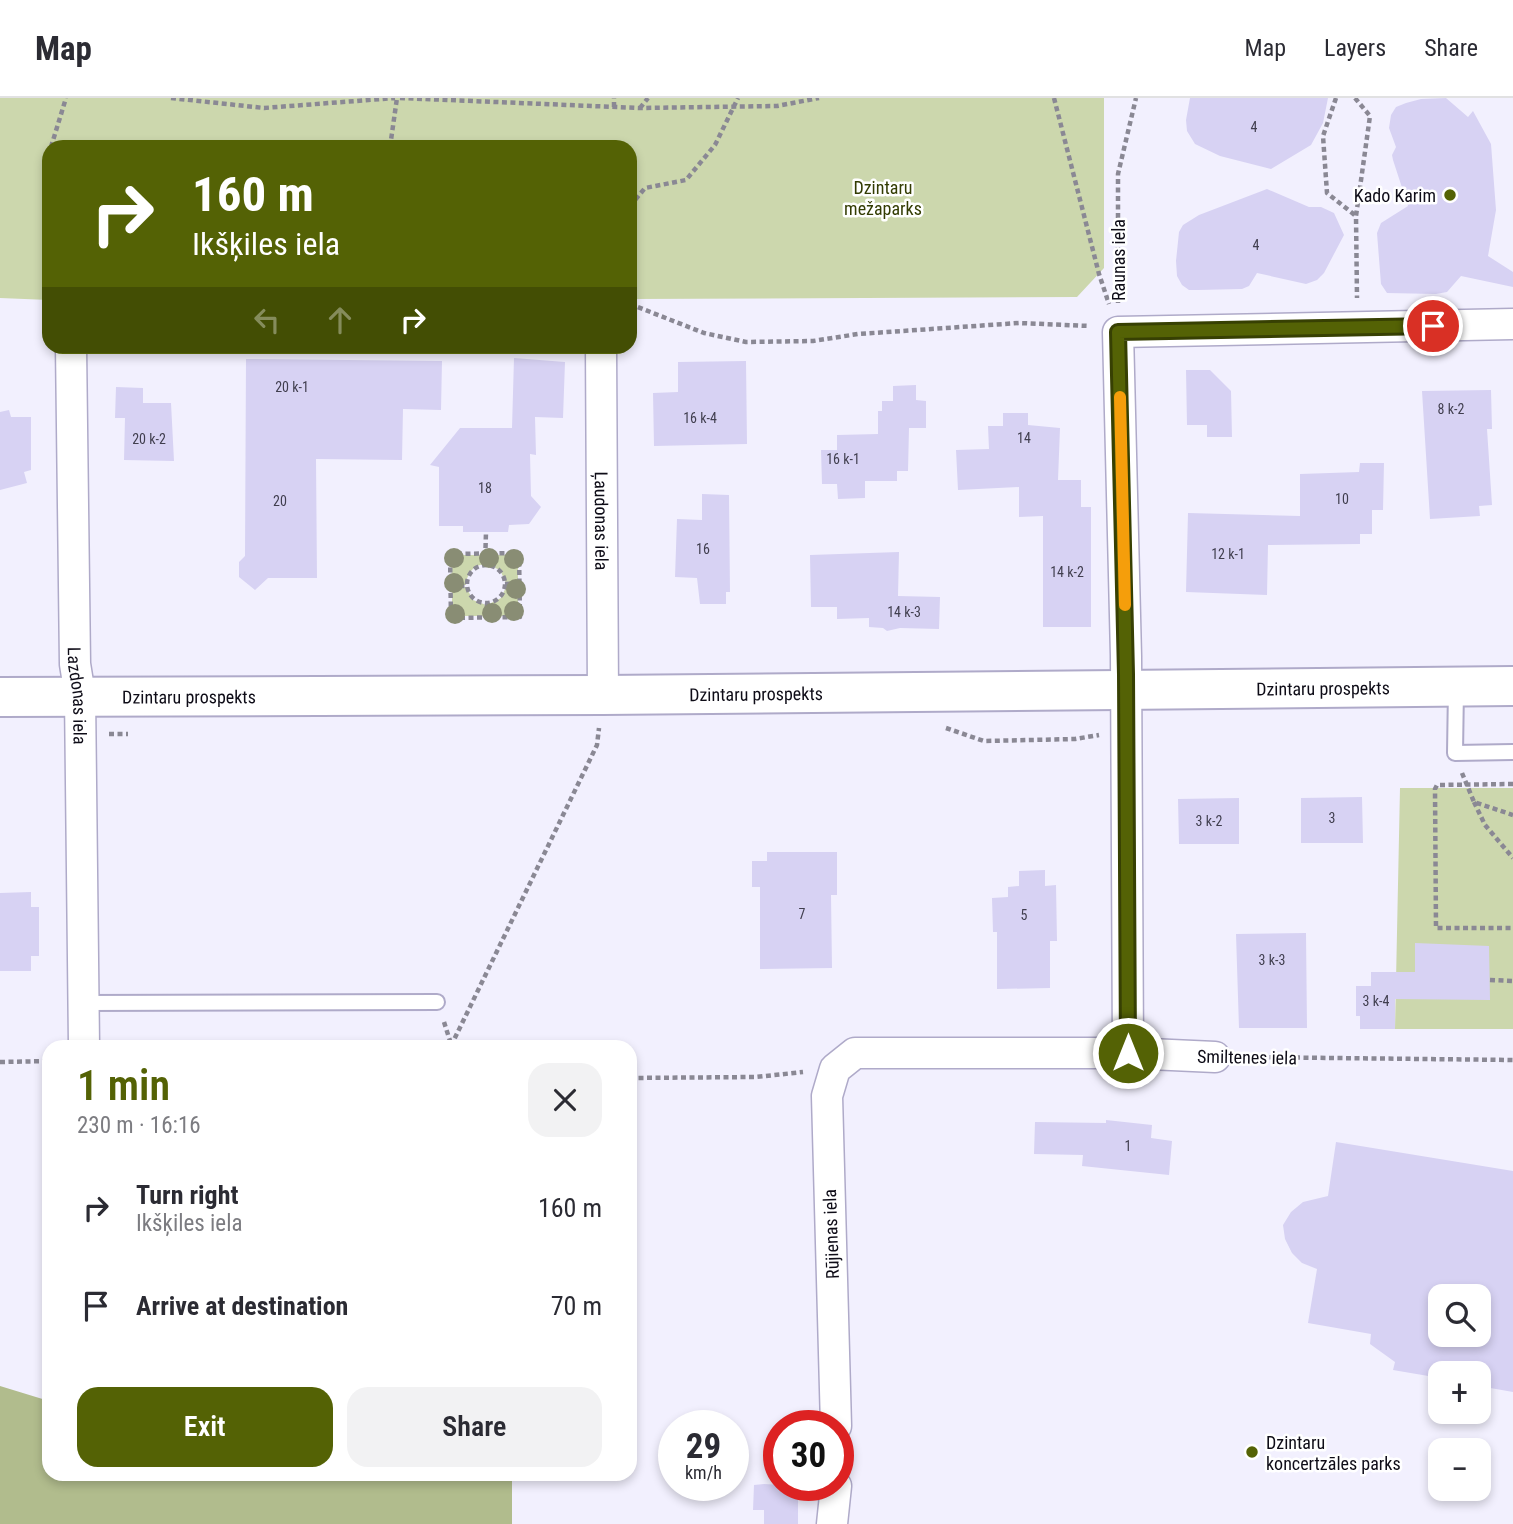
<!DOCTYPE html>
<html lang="en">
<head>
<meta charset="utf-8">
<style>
  body { margin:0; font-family:"Roboto Condensed",sans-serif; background:#f2f2f3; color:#2b2b33; height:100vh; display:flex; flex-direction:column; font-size:26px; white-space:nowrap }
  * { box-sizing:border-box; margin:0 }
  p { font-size:23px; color:#7c7c81 }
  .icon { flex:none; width:38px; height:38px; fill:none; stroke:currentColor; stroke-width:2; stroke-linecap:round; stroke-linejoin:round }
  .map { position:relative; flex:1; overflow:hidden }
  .panel { position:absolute; left:42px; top:942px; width:595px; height:441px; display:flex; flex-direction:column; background:#fff; border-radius:21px; box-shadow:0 4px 10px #0003 }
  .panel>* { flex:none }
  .banner { position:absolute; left:42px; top:42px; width:595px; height:214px; border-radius:21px; box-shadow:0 4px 10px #0003; background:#546205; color:#fff; overflow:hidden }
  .fabs { position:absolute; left:1428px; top:1186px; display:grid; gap:14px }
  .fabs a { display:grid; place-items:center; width:63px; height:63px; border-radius:14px; background:#fff; box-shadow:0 4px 10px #0003; font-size:35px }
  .speed { position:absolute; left:658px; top:1312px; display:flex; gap:14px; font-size:35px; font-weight:700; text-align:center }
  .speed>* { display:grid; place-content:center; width:91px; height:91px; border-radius:50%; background:#fff; box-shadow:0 4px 10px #0003; line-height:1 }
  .speed small { font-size:18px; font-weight:400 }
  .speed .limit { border:10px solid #d22; background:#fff; color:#111 }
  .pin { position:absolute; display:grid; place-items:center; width:60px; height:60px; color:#fff; margin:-30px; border:4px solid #fff; border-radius:50%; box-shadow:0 2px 7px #0007 }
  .me { position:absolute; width:77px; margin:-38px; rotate:0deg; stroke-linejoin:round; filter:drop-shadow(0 0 5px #0008) }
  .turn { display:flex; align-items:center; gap:24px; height:147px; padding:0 35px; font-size:32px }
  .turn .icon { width:91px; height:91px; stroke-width:2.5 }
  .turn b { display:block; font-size:49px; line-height:60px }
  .lanes { display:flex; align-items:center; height:66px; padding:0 35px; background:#0003; justify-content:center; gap:35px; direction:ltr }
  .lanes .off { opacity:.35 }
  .round { display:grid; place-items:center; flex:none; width:74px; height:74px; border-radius:21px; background:#f2f2f3 }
  .head { display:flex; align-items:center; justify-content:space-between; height:119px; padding:0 35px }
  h1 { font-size:42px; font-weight:600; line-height:52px; color:#546205 }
  .primary-button { display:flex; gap:14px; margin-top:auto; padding:14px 35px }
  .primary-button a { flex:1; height:80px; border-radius:21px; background:#546205; color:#fff; font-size:28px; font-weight:600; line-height:80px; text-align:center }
  .primary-button a+a { background:#f2f2f3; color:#2b2b33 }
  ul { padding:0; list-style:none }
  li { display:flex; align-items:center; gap:21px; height:98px; padding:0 35px }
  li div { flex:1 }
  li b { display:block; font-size:26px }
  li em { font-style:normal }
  header { display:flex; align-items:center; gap:42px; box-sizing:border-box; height:98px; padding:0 35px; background:#fff; border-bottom:2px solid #e1e1e2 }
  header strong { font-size:33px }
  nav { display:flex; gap:38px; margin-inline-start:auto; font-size:24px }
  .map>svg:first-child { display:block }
  .green { fill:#ccd7ad }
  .forest { fill:#b1bc8d }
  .building { fill:#d7d2f3; fill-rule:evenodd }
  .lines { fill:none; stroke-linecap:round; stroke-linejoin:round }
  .lane-casing { stroke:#afaac9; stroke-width:18 }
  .street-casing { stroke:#afaac9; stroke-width:33 }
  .secondary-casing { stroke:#afaac9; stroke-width:42 }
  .path { stroke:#8a8894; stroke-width:4.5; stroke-dasharray:5 3.5; stroke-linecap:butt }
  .lane { stroke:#fff; stroke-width:14 }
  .street { stroke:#fff; stroke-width:30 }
  .secondary { stroke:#fff; stroke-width:38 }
  .tree { fill:#898d74 }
  .route-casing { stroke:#374003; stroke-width:18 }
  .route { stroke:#546205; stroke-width:12 }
  .slow { stroke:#f59e0b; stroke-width:12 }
  .poi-dot { fill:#546205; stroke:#fff; stroke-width:2.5 }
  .labels { text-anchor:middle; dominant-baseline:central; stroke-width:5; stroke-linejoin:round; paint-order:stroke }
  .number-label { font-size:14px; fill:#403e4e }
  .park-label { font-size:18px; fill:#333c03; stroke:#fff }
  .poi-label { font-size:18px; fill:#0e0c17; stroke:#fff; text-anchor:end }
  .street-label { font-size:18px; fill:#0e0c17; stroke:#fff }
</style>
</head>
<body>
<header>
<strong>Map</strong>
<nav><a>Map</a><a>Layers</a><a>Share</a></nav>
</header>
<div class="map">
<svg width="1513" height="1426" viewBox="0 0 1513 1426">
  <rect width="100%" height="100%" fill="#f2f0fe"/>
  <path class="green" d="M0 0H1104V170L1077 199 630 201V49H49V202L0 200Z
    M451 457H484V466C472 468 467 476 466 487H452Z
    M487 457H518V484L506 485 500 472 486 466Z
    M507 487H518V518H489V506L501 500Z
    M466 489 473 502 486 507 485 518H452V490Z
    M1400 690H1513V931H1395Z"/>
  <path class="forest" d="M0 1288 49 1303V1376H512V1426H0Z"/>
  <path class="building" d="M1190 0H1328L1323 25 1311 47 1271 71 1220 58 1195 46 1187 33 1186 22Z
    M1446 0 1468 19 1473 13 1491 46 1496 112 1488 158 1513 174V189L1461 178 1447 194 1436 196 1387 195 1381 186 1377 135 1381 125 1408 108 1393 62 1392 57 1396 49 1389 30 1391 17 1396 9 1406 5 1421 1Z
    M1267 91 1309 109H1321L1334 115 1344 137 1324 175 1317 182 1306 186 1257 175 1249 188 1242 191 1198 192H1189L1182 187 1177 178 1176 163 1179 134 1183 127 1199 117Z
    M514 260 565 264 563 320 535 319 536 357 530 356 531 398 541 409 529 426 509 427 508 434H463V428H439V369L430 367 460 330H512Z
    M246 261 442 263 441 312 403 311 402 362 316 361 317 480H268L255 492 239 479V464L245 458Z
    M746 263 747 346 654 348 653 295 678 294V264Z
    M1186 272H1210L1231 293 1232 339H1207V327H1187Z
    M916 287V302L926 303V330H909L908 373H897V383H865V400L838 401 837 386H822L821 352H837V337L878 336V313H882V303H893V288Z
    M116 289 143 290V305H171L174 363 124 362 125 320H115Z
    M1491 292 1492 331H1487L1492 407 1479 408 1480 418 1430 421 1422 293Z
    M9 312 11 319H31V372L24 374 27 385 0 392V314Z
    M1003 315H1028V327L1060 330 1058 382H1081V409H1091V529H1043V418L1019 419V389L958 392 956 352 989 351 988 328H1003Z
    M1360 365H1384L1383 412H1372V436H1360V446L1268 447 1267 497 1186 494 1188 415 1300 418V376L1359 374Z
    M702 396 729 397 730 494H726V506H700L697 480 675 479 677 421 702 422Z
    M899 454 898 498 940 499 939 531 900 530 887 533 883 530 869 529V520L837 521V509H811L810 457Z
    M1362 699 1363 745H1301V700Z
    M1239 700V746H1179L1178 701Z
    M767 754H837V797H831L832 870 760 871V789H752V763H767Z
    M1045 772V788L1056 787 1057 843H1050V890L997 891V834H993L992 800 1008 799V789L1019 788V773Z
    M31 794V809H39V858H31V873H0V795Z
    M1306 835 1307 930H1239L1236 836Z
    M1415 845 1489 848 1490 902 1395 901V931H1360V918H1356V888H1371V874H1415Z
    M1106 1022 1152 1027 1151 1040 1172 1043 1169 1077 1082 1068 1083 1057 1034 1056 1035 1024 1106 1025Z
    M1336 1044 1513 1073V1294L1479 1288V1276H1440V1280L1393 1272 1395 1264 1370 1246 1371 1236 1308 1225 1317 1171 1302 1165 1292 1155 1285 1141 1283 1127 1291 1114 1303 1104 1328 1098ZM1440 1199H1479V1237H1440Z
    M764 1386 798 1388V1426H764V1412H753L754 1387Z"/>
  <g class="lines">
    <defs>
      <path id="lane" d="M1456 590 1455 655 1513 654
        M84 905 437 904"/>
      <g id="street">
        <path id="s1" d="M71 248 75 566 80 597 84 948"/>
        <path id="s2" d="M601 248 603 597"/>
        <path d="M1128 955 1126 558 1118 234 1513 226"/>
        <path d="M836 1328 827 998 835 971 855 955H1128L1215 959"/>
        <path d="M832 1426 836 1388"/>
      </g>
      <g id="secondary">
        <path id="s3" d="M0 599 603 597 1513 588"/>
      </g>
    </defs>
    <use href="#lane" class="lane-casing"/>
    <use href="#street" class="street-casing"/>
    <use href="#secondary" class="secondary-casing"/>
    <path class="path" d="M171 0 264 10 395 0
      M400 0 640 10 777 8 819 0
      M1054 0 1099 176 1109 206
      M1336 0 1323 38 1327 95 1356 118
      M1355 0 1370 18 1356 118 1357 200
      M614 9V0
      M640 10 648 0
      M51 49 66 0
      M390 49 397 0
      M49 55 45 68V94L49 100
      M630 108 645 90 686 82 715 47 738 0
      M1118 205V76L1136 0
      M630 206 704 235 746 244 813 243 858 236 1019 225 1090 228
      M519 455 520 519 451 520 450 456Z
      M485 467 486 434
      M467 486a19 19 0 1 1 38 0a19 19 0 1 1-38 0Z
      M505 486 519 485
      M451 488H467
      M487 519V505
      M946 630 984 643 1075 641 1099 637
      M109 636H128
      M1462 675 1474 704 1513 717
      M1513 686 1437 687 1435 691 1436 830H1513
      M1474 704 1485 727 1513 760
      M1490 882 1513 883
      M444 924 451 946
      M451 948 597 647 599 630
      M1244 959 1513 962
      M0 964 49 963
      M630 980 756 979 803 974"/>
    <use href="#lane" class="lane"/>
    <use href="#street" class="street"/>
    <use href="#secondary" class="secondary"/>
  </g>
  <g class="tree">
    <circle cx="454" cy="460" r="10"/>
    <circle cx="489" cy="460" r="10"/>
    <circle cx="514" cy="461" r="10"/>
    <circle cx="454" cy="485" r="10"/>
    <circle cx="516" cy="491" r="10"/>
    <circle cx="514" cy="513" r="10"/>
    <circle cx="492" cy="515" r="10"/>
    <circle cx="455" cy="516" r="10"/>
  </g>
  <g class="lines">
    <defs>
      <path id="route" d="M1128 955 1126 576 1118 234 1433 228"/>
    </defs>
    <use href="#route" class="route-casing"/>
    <use href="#route" class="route"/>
    <path class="slow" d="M1120 299 1125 507"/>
  </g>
  <g class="poi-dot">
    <circle cx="1450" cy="97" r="7"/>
    <circle cx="1252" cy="1354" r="7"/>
  </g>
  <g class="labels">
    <g class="number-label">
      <text x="1254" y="29">4</text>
      <text x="1256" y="147">4</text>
      <text x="292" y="289">20 k-1</text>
      <text x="1451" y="311">8 k-2</text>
      <text x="700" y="320">16 k-4</text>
      <text x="1024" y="340">14</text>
      <text x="149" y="341">20 k-2</text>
      <text x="843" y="361">16 k-1</text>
      <text x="485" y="390">18</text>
      <text x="1342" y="401">10</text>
      <text x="280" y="403">20</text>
      <text x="703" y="451">16</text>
      <text x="1228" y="456">12 k-1</text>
      <text x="1067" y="474">14 k-2</text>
      <text x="904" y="514">14 k-3</text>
      <text x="1332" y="720">3</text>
      <text x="1209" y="723">3 k-2</text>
      <text x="802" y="816">7</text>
      <text x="1024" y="817">5</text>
      <text x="1272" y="862">3 k-3</text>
      <text x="1376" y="903">3 k-4</text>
      <text x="1128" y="1048">1</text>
    </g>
    <g class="park-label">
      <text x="883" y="89">Dzintaru<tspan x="883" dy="21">mežaparks</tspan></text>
    </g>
    <g class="poi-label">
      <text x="1436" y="97">Kado Karim</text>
      <text x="1266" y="1344" text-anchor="start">Dzintaru<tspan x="1266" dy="21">koncertzāles parks</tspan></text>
    </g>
    <g class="street-label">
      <text transform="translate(1118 162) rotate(-90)">Raunas iela</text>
      <text stroke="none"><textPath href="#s2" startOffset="175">Ļaudonas iela</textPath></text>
      <text stroke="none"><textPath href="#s3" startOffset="1323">Dzintaru prospekts</textPath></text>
      <text stroke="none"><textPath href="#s3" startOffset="756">Dzintaru prospekts</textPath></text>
      <text stroke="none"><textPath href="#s3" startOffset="189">Dzintaru prospekts</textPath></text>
      <text stroke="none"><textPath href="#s1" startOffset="350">Lazdonas iela</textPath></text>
      <text transform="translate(1247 959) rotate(1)">Smiltenes iela</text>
      <text transform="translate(831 1136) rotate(-92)">Rūjienas iela</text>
    </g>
  </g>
</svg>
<div class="fabs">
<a><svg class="icon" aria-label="search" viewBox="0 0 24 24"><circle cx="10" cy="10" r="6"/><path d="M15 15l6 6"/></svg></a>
<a>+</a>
<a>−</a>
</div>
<div class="speed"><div>29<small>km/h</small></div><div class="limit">30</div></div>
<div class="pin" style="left:1433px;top:228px;background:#d93025"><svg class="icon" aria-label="arrive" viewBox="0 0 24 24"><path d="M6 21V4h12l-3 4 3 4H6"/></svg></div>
<svg class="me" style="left:1128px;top:955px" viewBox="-20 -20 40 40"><circle r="17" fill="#546205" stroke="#fff" stroke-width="3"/><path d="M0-11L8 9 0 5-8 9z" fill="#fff"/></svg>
<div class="banner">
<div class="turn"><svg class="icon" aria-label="right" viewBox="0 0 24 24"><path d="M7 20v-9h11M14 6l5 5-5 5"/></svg><div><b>160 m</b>Ikšķiles iela</div></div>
<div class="lanes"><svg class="icon off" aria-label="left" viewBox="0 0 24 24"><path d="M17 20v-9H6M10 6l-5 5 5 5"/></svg><svg class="icon off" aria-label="ahead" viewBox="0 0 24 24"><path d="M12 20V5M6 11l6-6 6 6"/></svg><svg class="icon" aria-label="right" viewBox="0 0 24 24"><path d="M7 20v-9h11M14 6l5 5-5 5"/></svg></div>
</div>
<section class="panel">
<div class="head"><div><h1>1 min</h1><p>230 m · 16:16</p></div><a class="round"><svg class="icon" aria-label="close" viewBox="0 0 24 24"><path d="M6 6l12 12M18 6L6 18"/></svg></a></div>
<ul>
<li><svg class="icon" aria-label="right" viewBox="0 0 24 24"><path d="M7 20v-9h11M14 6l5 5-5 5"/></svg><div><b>Turn right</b><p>Ikšķiles iela</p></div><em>160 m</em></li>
<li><svg class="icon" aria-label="arrive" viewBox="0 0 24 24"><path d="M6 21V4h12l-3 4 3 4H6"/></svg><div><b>Arrive at destination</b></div><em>70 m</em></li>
</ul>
<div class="primary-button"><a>Exit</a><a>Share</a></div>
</section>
</div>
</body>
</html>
